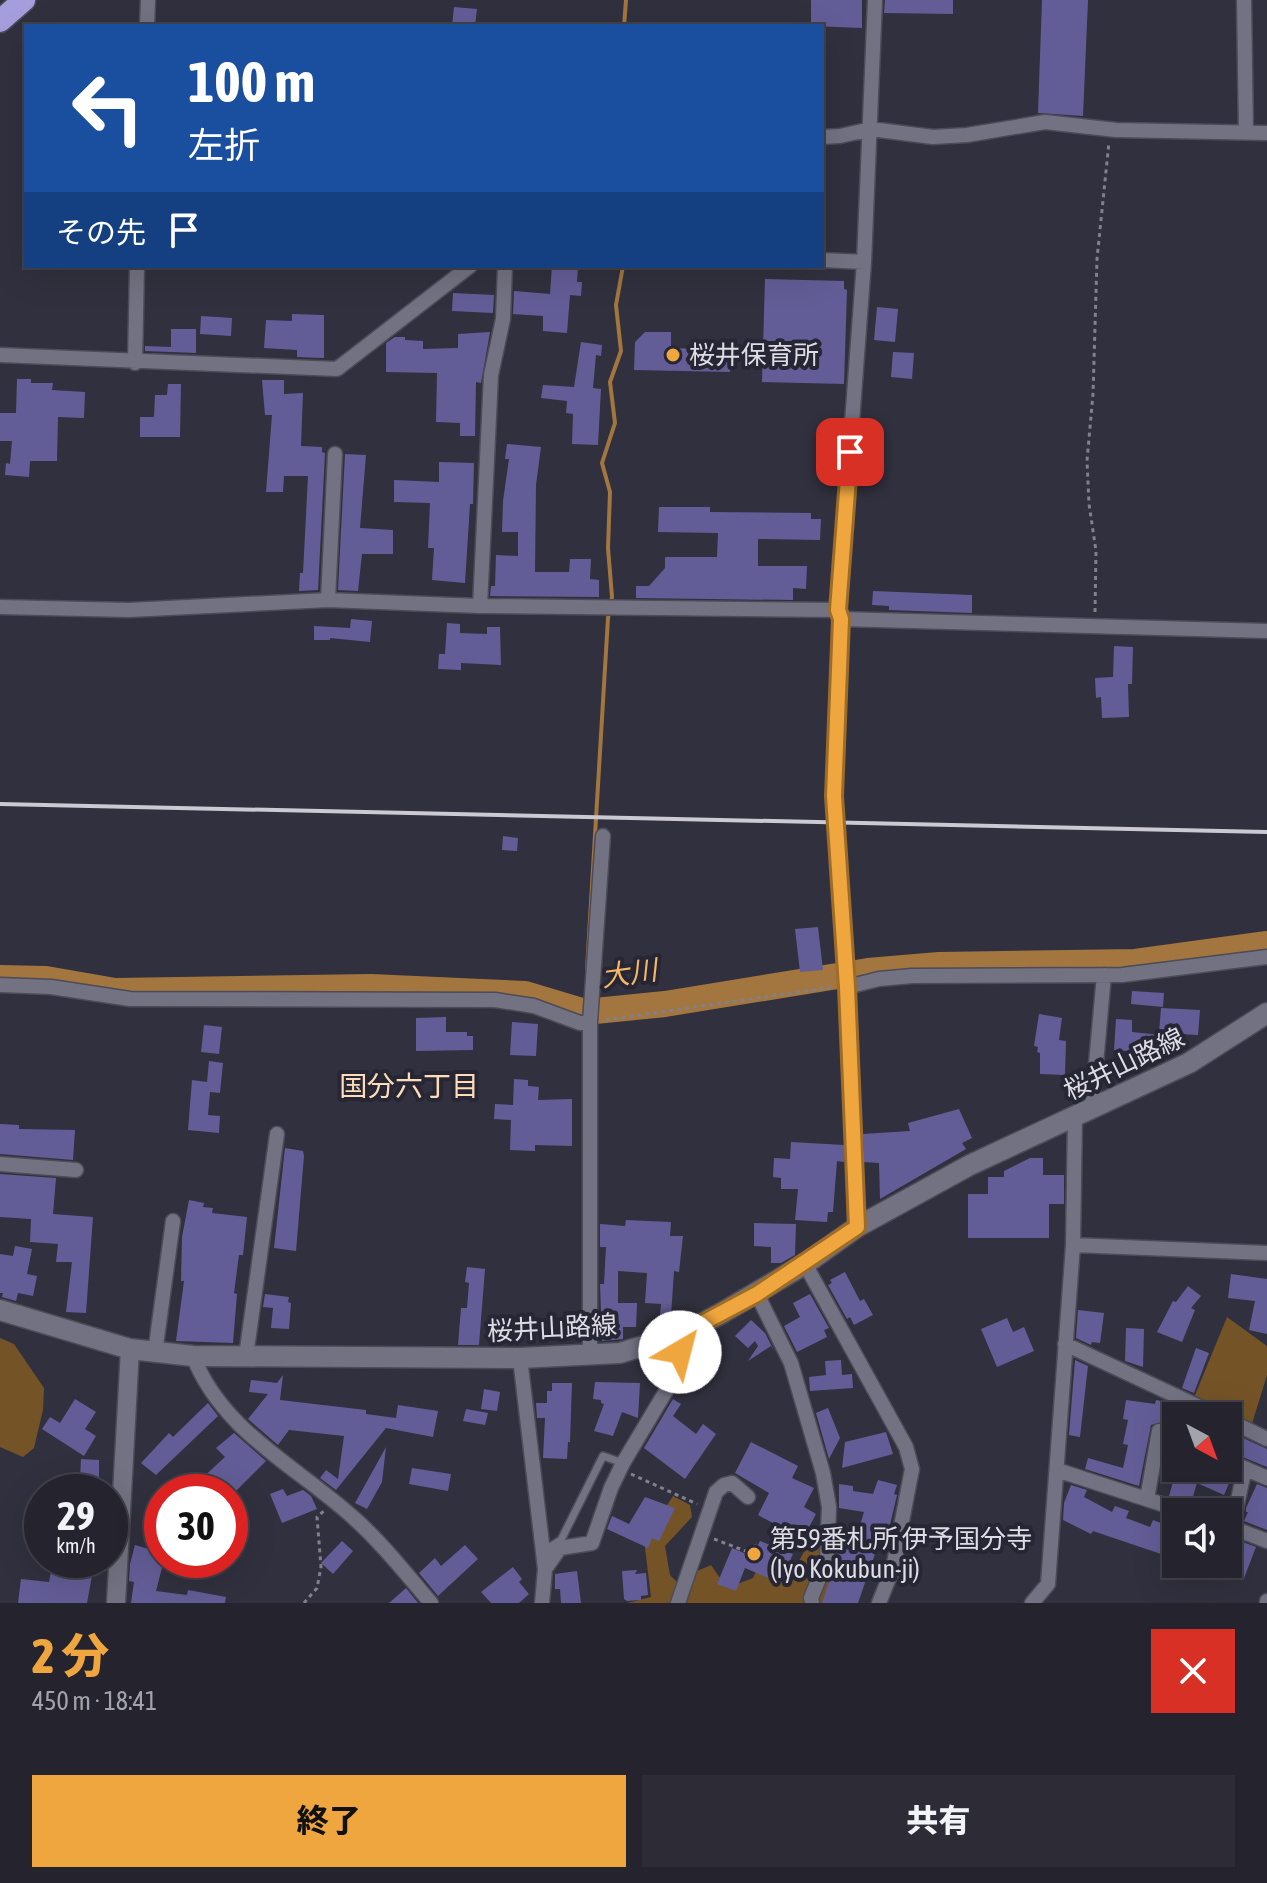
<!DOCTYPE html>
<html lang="ja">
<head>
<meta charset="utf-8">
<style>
  body { margin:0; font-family:"Asap Condensed","Noto Sans JP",sans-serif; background:#2d2c36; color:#f1f3f6; height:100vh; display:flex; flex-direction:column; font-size:30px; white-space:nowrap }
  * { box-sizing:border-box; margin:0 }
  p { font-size:26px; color:#a3a4aa }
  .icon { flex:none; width:44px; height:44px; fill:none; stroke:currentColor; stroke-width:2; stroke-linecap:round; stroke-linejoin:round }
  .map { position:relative; height:1603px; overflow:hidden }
  .panel { display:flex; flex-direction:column; background:#25242e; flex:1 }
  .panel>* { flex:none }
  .guide { position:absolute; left:24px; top:24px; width:800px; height:244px; border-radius:0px; box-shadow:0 8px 32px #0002,0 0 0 2px #42414a; background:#1a4fa0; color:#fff; overflow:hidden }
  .needle { width:52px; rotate:139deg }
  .buttons { position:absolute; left:1162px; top:1402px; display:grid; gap:16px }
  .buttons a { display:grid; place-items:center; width:80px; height:80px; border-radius:0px; background:#25242e; box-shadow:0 8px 32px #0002,0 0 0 2px #42414a; font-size:40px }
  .speed { position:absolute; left:24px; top:1474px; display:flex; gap:16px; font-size:40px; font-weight:700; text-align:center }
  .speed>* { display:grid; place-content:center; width:104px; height:104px; border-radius:50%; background:#25242e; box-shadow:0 8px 32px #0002,0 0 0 2px #42414a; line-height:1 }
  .speed small { font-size:20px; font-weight:400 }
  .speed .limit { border:12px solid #d22; background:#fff; color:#111 }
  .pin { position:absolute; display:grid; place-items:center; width:68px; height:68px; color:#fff; margin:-34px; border-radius:16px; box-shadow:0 4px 12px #0006 }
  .me { position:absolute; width:88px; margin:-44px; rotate:37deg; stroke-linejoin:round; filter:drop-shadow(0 0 6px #0008) }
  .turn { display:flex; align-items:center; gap:28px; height:168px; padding:0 32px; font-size:36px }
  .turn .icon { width:104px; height:104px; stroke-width:2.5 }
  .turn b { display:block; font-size:56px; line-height:68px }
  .then { display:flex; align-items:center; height:76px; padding:0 32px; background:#0003; gap:16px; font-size:30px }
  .round { display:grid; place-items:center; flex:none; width:84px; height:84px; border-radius:0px; background:#2d2c36 }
  .overview { display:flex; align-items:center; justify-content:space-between; height:136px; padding:0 32px }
  h1 { font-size:48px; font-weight:800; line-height:60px; color:#f0a63e }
  .primary-button { display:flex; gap:16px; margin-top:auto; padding:16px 32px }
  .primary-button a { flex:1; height:92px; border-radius:0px; background:#f0a63e; color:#111; font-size:32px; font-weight:800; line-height:92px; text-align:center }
  .primary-button a+a { background:#2d2c36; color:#f1f3f6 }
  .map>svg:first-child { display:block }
  .green { fill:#745327 }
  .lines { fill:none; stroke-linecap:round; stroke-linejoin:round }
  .stream { stroke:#a2763e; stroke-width:4 }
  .river { stroke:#a2763e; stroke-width:26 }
  .building { fill:#635d97 }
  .service-casing { stroke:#4c4b57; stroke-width:10 }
  .minor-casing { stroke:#4c4b57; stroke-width:17 }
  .tertiary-casing { stroke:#4c4b57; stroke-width:21 }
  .secondary-casing { stroke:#4c4b57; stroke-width:23 }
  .trunk-casing { stroke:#4c4b57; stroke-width:25 }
  .path { stroke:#81808b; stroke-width:3; stroke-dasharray:4 4; stroke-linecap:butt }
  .service { stroke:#727282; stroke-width:7 }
  .minor { stroke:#727282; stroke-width:14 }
  .tertiary { stroke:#727282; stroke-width:18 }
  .secondary { stroke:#727282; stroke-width:20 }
  .trunk { stroke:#a49fdc; stroke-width:22 }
  .rail { stroke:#cbcad3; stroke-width:4 }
  .route-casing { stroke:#9c6c28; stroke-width:20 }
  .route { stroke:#f0a63e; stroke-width:14 }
  .poi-dot { fill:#f0a63e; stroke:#272634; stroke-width:3 }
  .labels { text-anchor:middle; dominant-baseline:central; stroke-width:8; stroke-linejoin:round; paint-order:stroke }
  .poi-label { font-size:26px; fill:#dedde6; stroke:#272634; text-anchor:start }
  .street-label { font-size:26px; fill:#dedde6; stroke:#272634 }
  .water-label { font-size:28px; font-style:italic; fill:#f6b868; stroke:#272634 }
  .neighbourhood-label { font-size:28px; fill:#fdddb8; stroke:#272634 }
</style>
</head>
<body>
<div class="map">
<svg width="1267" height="1603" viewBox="0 0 1267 1603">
  <rect width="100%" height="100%" fill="#31303e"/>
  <path class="green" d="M1227 1317 1267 1346V1375L1251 1427 1193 1400Z
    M0 1338 14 1344 44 1388 43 1410 34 1448 23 1457 0 1447Z
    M673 1496 690 1505 692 1517 665 1546 670 1575 678 1583 688 1575 711 1565 727 1588 753 1578 759 1565 791 1576 806 1548 840 1549 826 1603H627L651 1597 644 1540Z"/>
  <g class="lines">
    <path class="stream" d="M624 26 626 0
      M587 969 608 618 612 597 608 548 610 492 602 463 615 423 610 382 621 351 616 305 623 266"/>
    <path class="river" d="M0 978 46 979 115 991 371 987 525 994 585 1012 665 1004 868 971 939 965 1135 962 1267 944"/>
  </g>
  <path class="building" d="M811 0H862V28L811 26Z
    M885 0H953V14L884 13Z
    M1042 0H1088L1083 116 1038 113Z
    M454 7 477 9 475 26H452Z
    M552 266 578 267 577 282H582L581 296 570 295 567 333 543 331V316L513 314 514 291 550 294Z
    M765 279 844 281V289L847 290 844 384 762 382Z
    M453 293 494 295 493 313 452 311Z
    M877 307 898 309 895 342 874 340Z
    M292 314 324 315V358L297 357V350L264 348 266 320 292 321Z
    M201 316 232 318 231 336 200 334Z
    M171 329H196V353L145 351V346L171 347Z
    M490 332 481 383 476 382 475 436H460V423L436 422 437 373 386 372V343L395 337H405V340L423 341V349L458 348V334Z
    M645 332H671V348L731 350 730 372 634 370 635 342Z
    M581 342 602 345 601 356 596 355 593 388 601 389 598 445 572 444 573 414 566 413 567 401 541 398 543 385 574 387Z
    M893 352 914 353 912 379 891 377Z
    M17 379H31V383H53L52 390 85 392 84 418 58 417 57 461H30L29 477 5 475 6 463 10 464 12 441H0V413H16Z
    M262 380H284V394L303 393 301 446 322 447V452L325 453 318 590 299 591 300 573H303L308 476H284L283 492H266L272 415H265Z
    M168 384H181L180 437H140V417H154L155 395H167Z
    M507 444 541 447 536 485 535 572H569L570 559H591L590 579 599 580V597L490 596 491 586H495L496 555 518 556V532H502L503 501 509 459H505Z
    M345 454 366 455 360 528 393 530V554H362L358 591 338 590Z
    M439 462 474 463 473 504H470L465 583 432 580 434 548H428L430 503 394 502V480L439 482Z
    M659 507H710V512L811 513V519H821L820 540 758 539V566H807L806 589 793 588V600L636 598V586H649L665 568V557H717L718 533 658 532Z
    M873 591 972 595V613L889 610V606L872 605Z
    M351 619 372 621 370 642 330 638V640H314V626L350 628Z
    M447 623 460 624V633L487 634V627H500L501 665 461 663V670L438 669 439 654H445Z
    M1114 646 1133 647 1132 684H1128L1129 717 1102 718 1101 697 1096 698 1095 678 1113 677Z
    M503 836 518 838 517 851 502 850Z
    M818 927 823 970 800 972 795 929Z
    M1132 991 1164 993 1163 1007 1131 1004Z
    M1161 1008 1200 1010 1198 1035 1159 1033Z
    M1039 1014 1062 1018 1059 1040 1066 1041 1065 1075 1040 1074V1053L1037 1052 1038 1047 1034 1046Z
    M446 1017V1032H467V1036H473V1050L416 1051V1018Z
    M1116 1019 1132 1020V1032L1160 1035 1158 1056 1142 1054V1052L1114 1050Z
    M512 1022 538 1024 536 1056 510 1055Z
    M204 1025 222 1027 219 1054 201 1052Z
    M209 1061 223 1063 220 1093 210 1092 208 1115 220 1116 219 1133 188 1130 192 1080 207 1082Z
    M514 1079 528 1080V1086L539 1087 538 1100 572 1099V1146L535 1145V1151L510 1150 511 1120 494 1119 495 1104 513 1105Z
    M959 1109 972 1138 962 1143 966 1149 880 1199 879 1163 864 1162 863 1134 910 1131 908 1123Z
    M0 1124 19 1125V1129L75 1130 73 1160 0 1154Z
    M791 1142 844 1145V1162L837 1161 833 1212H828L827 1222 795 1220 798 1189H781V1178L773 1177 774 1158 790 1159Z
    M285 1148 303 1151 304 1156 296 1251 274 1248Z
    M1030 1158H1043V1175H1064V1204H1049V1238H968V1194H988V1177H1004V1171Z
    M0 1174 56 1178 53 1214 93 1217 86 1313 66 1312 72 1262H56L58 1244 30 1242 31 1219 0 1217Z
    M189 1200 204 1203 203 1207 213 1208 212 1213 247 1217 243 1255H239L234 1293 237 1294 233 1343 176 1341 184 1281H181L182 1237Z
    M626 1220 671 1222 670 1236H683L679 1272 674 1271 671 1316H660L661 1304 645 1303 647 1273 618 1271V1303H637L636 1327H623V1339L602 1341 600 1284H604L606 1247H600V1224L625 1226Z
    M754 1223 796 1224 795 1255 781 1263H771V1247L754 1246Z
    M15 1246 32 1249 27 1274 37 1276 33 1296 18 1293 16 1301 2 1297 3 1293H0V1254L13 1256Z
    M467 1267 485 1269 479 1345H458L461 1308H467L469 1283 465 1282Z
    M845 1272 860 1301 864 1299 873 1315 854 1325 850 1317 847 1319 828 1285 832 1283 830 1280Z
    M1231 1274 1267 1279V1334L1249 1330 1255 1301 1228 1298Z
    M1188 1286 1201 1296 1191 1308 1195 1310 1182 1342 1157 1332 1173 1301 1176 1302Z
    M265 1294 289 1297 288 1302 291 1303 289 1329 271 1328 273 1308 263 1307Z
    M810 1294 829 1328 824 1330 827 1337 797 1352 784 1326 800 1317 793 1303Z
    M1078 1310 1104 1313 1100 1343 1092 1342 1091 1345 1076 1338Z
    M1007 1318 1013 1332 1024 1327 1034 1351 997 1367 981 1329Z
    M751 1320 765 1333 775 1353 771 1346 748 1361 758 1346 755 1341 748 1348 735 1336Z
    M1126 1328 1144 1329 1143 1367 1125 1361Z
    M1196 1348 1209 1353 1194 1393 1182 1388Z
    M841 1360 842 1375 852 1374 853 1388 810 1391 809 1377 826 1375 825 1361Z
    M1075 1360 1088 1366 1080 1437 1069 1435Z
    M283 1375 280 1400 366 1410V1414L396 1418 398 1405 438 1411 433 1437 386 1428 336 1490 320 1478 326 1470 338 1479 344 1436 289 1430 278 1445 248 1419 268 1394 249 1392 251 1380 277 1383Z
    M595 1382 640 1383 638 1418 622 1412 613 1436 594 1431 604 1404 601 1403V1400L593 1399Z
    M552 1383H572L570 1442H568L567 1459 543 1458 545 1418H537L536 1403H547V1391H552Z
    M484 1389 500 1392 497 1411 481 1409Z
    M75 1399 96 1412 85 1429 96 1436 84 1456 42 1429 50 1417 60 1423Z
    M673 1399 681 1404 673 1416 696 1434 703 1424 716 1434 685 1479 644 1448Z
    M1126 1400 1155 1404 1156 1400 1165 1402 1188 1412 1186 1416H1176V1427L1162 1422 1151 1425 1139 1486 1085 1469 1088 1458 1123 1468 1128 1445 1123 1444 1128 1420 1123 1419Z
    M208 1403 218 1416 156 1475 141 1463 169 1433 173 1437Z
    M828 1408 840 1438 829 1459 816 1413Z
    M466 1409 488 1413 485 1425 463 1421Z
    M1228 1431 1267 1449V1467L1228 1451Z
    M886 1432 893 1454 842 1468 845 1442Z
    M234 1433 266 1461 235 1492H187L225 1457 216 1448Z
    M751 1442 798 1466 792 1478 814 1488 804 1507 816 1514 803 1539 758 1515 769 1493 735 1473Z
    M386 1447 382 1482 367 1509 355 1503Z
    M81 1459 99 1460V1479H80Z
    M412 1468 451 1474 448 1491 409 1484Z
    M1177 1468H1221L1233 1474 1224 1495 1197 1483 1191 1503 1169 1496Z
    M878 1480 897 1485 894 1494 897 1495 889 1529 884 1528 858 1603H822L836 1562 838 1543 853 1548 864 1512 839 1508V1484L853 1486V1491L873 1494Z
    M1257 1484 1267 1488V1530L1244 1521 1248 1512H1246V1508Z
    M1071 1485 1087 1490 1084 1497 1112 1512 1115 1506 1129 1511 1126 1518 1150 1527 1153 1520 1176 1529V1555L1162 1550 1161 1554 1093 1531 1091 1534 1063 1520 1064 1503Z
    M283 1489 287 1496 303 1490 311 1496 317 1509 282 1523 270 1494Z
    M645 1497 675 1508 659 1541 652 1538 648 1548 607 1529 612 1516 629 1524Z
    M238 1516 246 1525 230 1540V1523Z
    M342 1541 353 1551 333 1574 321 1563Z
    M760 1541 793 1554 780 1583 745 1568 736 1591 717 1584 732 1548 749 1555 754 1544 758 1545Z
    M1240 1541 1256 1547 1244 1578 1228 1572Z
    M135 1545 162 1553V1560H164L156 1591 187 1595 188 1590 226 1597 225 1603H131L134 1582 129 1581 130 1564Z
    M465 1545 478 1559 438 1596 419 1573 435 1558 441 1566Z
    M53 1560H95L87 1603H18L21 1579 49 1582Z
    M513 1567 522 1579 519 1582 529 1594 519 1603H491L481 1592Z
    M637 1570 635 1574 646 1573 648 1595 641 1596V1600L627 1601 624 1599 622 1571Z
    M577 1571 581 1603H561L560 1589H555V1574Z
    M406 1588 418 1603H389Z"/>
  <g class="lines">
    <defs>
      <path id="service" d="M543 1551 561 1540 603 1456 623 1463"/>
      <path id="minor" d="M1244 0 1246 133
        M147 26 148 0
        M822 137 840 136 871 129 933 137 967 135 1045 122 1116 130 1267 133
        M822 260 864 262
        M0 355 337 369 470 266
        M135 363 137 266
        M328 600 335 454
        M480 606 491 375 503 319 505 266
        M0 607 129 610 328 600 480 606 838 610
        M841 619 1267 631
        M0 985 51 987 130 999 495 1000 534 1006 580 1023 590 1022
        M847 987 879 979 912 976 1122 975 1267 957
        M1092 1108 1104 975
        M0 1164 76 1170
        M857 1227 847 987 834 796 841 619 838 610 864 262 875 0
        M1073 1245 1267 1253
        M805 1264 906 1447 912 1469 893 1568 879 1603
        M757 1294 791 1363 823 1473 829 1507 827 1559 811 1598 812 1603
        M1065 1344 1219 1416
        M155 1353 173 1221
        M590 1355V1022L603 836
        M193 1356C223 1433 299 1467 356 1520 384 1545 407 1575 431 1603
        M246 1356 277 1134
        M520 1358 545 1569 542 1603
        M1228 1420 1267 1439
        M1228 1461 1267 1478
        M1057 1470 1186 1512
        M1147 1499 1159 1431 1176 1438
        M1228 1526 1267 1541
        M1232 1527 1245 1468
        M545 1569 560 1548 592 1543 611 1488 623 1463 678 1371 682 1334
        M678 1603 716 1492 724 1485 732 1483 748 1497
        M1032 1603 1048 1584 1073 1245 1075 1116
        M1267 1603V1601"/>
      <path id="tertiary" d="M116 1603 130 1349"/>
      <path id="secondary" d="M0 1310 130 1349 193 1356 520 1358 620 1353 682 1334 720 1314 805 1264 857 1227 970 1165 1189 1063 1267 1013"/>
      <path id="trunk" d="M0 21 24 0"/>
    </defs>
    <use href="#service" class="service-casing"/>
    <use href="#minor" class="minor-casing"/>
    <use href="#tertiary" class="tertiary-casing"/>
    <use href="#secondary" class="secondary-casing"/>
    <use href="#trunk" class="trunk-casing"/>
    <path class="path" d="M1095 612 1096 551 1089 504 1087 461 1093 394 1097 259 1109 142
      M606 1020 832 987
      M631 1474 697 1504
      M714 1539 748 1552
      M304 1603 317 1588 321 1567 317 1517 325 1510"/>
    <use href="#service" class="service"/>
    <use href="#minor" class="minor"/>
    <use href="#tertiary" class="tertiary"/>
    <use href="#secondary" class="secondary"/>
    <use href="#trunk" class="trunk"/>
    <path class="rail" d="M0 804 1267 832"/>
  </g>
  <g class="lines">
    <defs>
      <path id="route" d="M680 1352 682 1334 757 1294 857 1227 847 987 834 796 841 619 838 610 850 452"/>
    </defs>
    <use href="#route" class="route-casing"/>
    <use href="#route" class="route"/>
  </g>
  <g class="poi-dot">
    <circle cx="673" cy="355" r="8"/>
    <circle cx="754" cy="1554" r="8"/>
  </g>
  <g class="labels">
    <g class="poi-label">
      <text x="689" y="355">桜井保育所</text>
      <text x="770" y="1539">第59番札所 伊予国分寺<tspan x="770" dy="30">(Iyo Kokubun-ji)</tspan></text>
    </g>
    <g class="street-label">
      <text transform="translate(1124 1064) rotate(-26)">桜井山路線</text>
      <text transform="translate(552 1328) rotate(-3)">桜井山路線</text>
    </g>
    <g class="water-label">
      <text transform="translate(629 973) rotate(-8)">大川</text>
    </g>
    <g class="neighbourhood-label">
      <text x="409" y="1086">国分六丁目</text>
    </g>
  </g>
</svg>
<div class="buttons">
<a><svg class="needle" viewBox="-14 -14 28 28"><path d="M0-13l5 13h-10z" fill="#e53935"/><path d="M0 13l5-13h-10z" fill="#a3a4aa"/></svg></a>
<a><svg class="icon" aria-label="sound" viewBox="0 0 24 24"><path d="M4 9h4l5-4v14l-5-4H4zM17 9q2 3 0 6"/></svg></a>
</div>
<div class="speed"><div>29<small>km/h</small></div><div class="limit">30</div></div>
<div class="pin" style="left:850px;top:452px;background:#d93025"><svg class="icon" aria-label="arrive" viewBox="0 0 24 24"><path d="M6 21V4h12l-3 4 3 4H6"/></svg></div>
<svg class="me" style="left:680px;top:1352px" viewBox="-20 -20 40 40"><circle r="19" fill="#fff"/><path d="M0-13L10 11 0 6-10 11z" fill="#f0a63e"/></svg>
<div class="guide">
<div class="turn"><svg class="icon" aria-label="left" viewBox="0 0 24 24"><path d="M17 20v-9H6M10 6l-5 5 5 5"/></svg><div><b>100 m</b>左折</div></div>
<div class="then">その先<svg class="icon" aria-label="arrive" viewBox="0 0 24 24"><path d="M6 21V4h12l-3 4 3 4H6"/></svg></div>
</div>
</div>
<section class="panel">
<div class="overview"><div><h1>2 分</h1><p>450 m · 18:41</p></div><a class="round" style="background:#d93025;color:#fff"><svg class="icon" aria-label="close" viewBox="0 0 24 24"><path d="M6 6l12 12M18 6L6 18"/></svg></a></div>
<div class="primary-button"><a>終了</a><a>共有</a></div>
</section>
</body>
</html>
